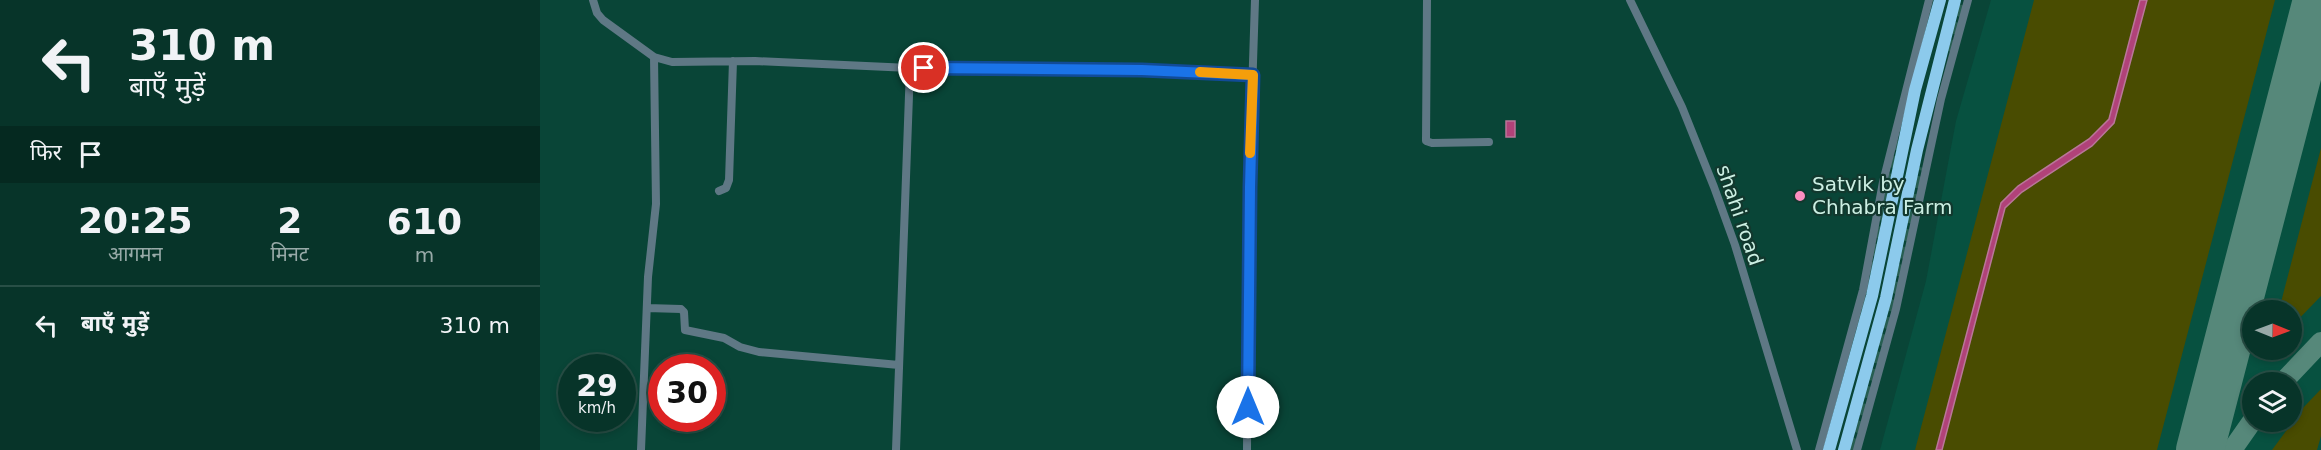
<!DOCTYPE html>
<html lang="hi">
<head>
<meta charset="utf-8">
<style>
  body { margin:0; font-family:"DejaVu Sans","Noto Sans Devanagari",sans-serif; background:#103c31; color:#f1f3f6; height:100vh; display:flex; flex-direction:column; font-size:22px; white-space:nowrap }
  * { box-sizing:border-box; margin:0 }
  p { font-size:20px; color:#98aaa8 }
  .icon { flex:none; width:33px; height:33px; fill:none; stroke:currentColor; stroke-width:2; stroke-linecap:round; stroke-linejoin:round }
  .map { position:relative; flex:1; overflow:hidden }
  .panel { display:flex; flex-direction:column; background:#073429; width:540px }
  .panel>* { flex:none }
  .guide { background:#073429; color:#f1f3f6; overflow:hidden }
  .needle { width:39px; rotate:91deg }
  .fabs { position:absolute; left:1702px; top:300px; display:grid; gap:12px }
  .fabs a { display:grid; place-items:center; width:60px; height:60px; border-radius:50%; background:#073429; box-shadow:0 3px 9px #0003,0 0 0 2px #284f46; font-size:30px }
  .speed { position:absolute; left:18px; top:354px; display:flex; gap:12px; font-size:30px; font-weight:700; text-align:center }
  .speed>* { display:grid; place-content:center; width:78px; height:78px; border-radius:50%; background:#073429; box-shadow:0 3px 9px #0003,0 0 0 2px #284f46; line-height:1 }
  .speed small { font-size:15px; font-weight:400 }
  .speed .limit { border:9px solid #d22; background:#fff; color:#111 }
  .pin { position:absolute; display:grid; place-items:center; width:51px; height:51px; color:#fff; margin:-26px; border:3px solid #fff; border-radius:50%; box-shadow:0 2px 6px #0007 }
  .me { position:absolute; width:66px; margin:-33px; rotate:0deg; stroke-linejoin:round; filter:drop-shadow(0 0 4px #0008) }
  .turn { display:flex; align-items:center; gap:21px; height:126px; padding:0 30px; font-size:27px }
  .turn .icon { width:78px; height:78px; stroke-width:2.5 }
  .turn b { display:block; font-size:42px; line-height:51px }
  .then { display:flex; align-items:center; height:57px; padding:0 30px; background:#0003; gap:12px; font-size:22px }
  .eta { display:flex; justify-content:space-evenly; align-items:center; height:102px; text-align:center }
  .eta b { font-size:36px; font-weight:600; line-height:42px }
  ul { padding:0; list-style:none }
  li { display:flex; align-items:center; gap:18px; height:78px; padding:0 30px; border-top:2px solid #284f46 }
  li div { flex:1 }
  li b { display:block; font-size:22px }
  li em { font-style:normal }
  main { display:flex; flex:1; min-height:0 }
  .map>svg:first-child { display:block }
  .built { fill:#075140; fill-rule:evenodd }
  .green { fill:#494c01 }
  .water { fill:#b14279; stroke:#b97699; stroke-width:1.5 }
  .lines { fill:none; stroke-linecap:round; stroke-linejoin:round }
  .taxiway { stroke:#56887a; stroke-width:20 }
  .runway { stroke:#56887a; stroke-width:48 }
  .highway-tunnel { stroke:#265e51; stroke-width:12; stroke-dasharray:12 6; stroke-linecap:butt }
  .minor { stroke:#5f7885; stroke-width:8 }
  .highway { stroke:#8ccaec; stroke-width:12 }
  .route-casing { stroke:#114b97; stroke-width:15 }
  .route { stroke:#1a73e8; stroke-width:10 }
  .slow { stroke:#f59e0b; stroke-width:10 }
  .poi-dot { fill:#fd8ec0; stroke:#12382e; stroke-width:2 }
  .labels { text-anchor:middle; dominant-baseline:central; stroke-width:4.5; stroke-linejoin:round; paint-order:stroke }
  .poi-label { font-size:20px; fill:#ccefe3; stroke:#12382e; text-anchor:start }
  .street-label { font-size:20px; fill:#ccefe3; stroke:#12382e }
</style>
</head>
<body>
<main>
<section class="panel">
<div class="guide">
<div class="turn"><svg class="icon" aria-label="left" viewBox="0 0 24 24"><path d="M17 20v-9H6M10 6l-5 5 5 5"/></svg><div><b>310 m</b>बाएँ मुड़ें</div></div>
<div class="then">फिर<svg class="icon" aria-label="arrive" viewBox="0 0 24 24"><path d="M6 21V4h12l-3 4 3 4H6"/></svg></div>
</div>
<div class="eta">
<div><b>20:25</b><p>आगमन</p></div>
<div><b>2</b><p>मिनट</p></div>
<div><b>610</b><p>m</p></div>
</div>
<ul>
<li><svg class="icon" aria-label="left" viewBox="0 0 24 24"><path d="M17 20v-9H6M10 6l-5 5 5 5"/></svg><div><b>बाएँ मुड़ें</b></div><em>310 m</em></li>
</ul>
</section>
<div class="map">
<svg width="1781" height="450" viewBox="0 0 1781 450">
  <rect width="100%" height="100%" fill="#094537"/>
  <path class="built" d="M1451 0H1781V450H1340L1386 281 1416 121ZM1713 310H1752V350H1713ZM1713 382H1752V422H1713Z"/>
  <path class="green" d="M1494 0H1735L1617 450H1375Z
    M1781 148V296L1752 326V310H1739Z
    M1781 389V436L1777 450H1732L1762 409Z"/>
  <path class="water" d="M1600 0H1607L1574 123 1552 146 1482 192 1465 208 1402 450H1396L1461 203 1478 186 1549 139 1569 119Z
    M966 121H975V137H966Z"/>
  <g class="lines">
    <path class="taxiway" d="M1766 47 1781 25
      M1743 382 1781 342
      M1692 450 1713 420"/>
    <path class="runway" d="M1660 450 1777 0"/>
    <path class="highway-tunnel" d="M1408 51 1422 0
      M1318 326 1332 270 1357 141
      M1312 450 1359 277 1379 167"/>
    <path class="minor" d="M53 0 57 13 63 20 114 57 132 62 215 61 370 68 602 70 713 75
      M887 0 886 141 892 143 949 142
      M1090 0 1142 107 1174 187 1195 245 1257 450
      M179 191 186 188 189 180 193 61
      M107 308 141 309 144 312 145 330 184 338 200 347 219 352 359 365
      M101 450 108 277 116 204 114 57
      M356 450 370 68
      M707 450 709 187 715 0
      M1279 450 1323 290 1343 182 1389 0
      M1317 450 1356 309 1401 99 1428 0"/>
    <path class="highway" d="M1289 450 1332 296 1375 90 1400 0
      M1304 450 1346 298 1377 150 1415 0"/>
  </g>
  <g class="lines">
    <defs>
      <path id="route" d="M384 68 602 70 713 75 710 187 708 407"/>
    </defs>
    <use href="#route" class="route-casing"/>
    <use href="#route" class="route"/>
    <path class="slow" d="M660 72 713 75 710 153"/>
  </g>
  <circle class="poi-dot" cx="1260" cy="196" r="6"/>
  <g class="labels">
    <g class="poi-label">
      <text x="1272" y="184">Satvik by<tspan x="1272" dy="23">Chhabra Farm</tspan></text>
    </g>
    <g class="street-label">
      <text transform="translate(1200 215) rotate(71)">shahi road</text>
    </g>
  </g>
</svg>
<div class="fabs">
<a><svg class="needle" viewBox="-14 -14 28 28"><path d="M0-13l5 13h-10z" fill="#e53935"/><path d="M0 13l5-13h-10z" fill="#98aaa8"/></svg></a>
<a><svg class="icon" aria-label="layers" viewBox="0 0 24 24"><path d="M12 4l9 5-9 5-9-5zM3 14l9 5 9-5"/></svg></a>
</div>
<div class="speed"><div>29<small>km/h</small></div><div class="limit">30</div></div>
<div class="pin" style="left:384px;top:68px;background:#d93025"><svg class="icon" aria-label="arrive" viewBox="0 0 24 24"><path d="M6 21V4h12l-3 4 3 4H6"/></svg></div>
<svg class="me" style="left:708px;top:407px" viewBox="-20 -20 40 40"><circle r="19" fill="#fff"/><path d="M0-13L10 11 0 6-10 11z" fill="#1a73e8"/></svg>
</div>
</main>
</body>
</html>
